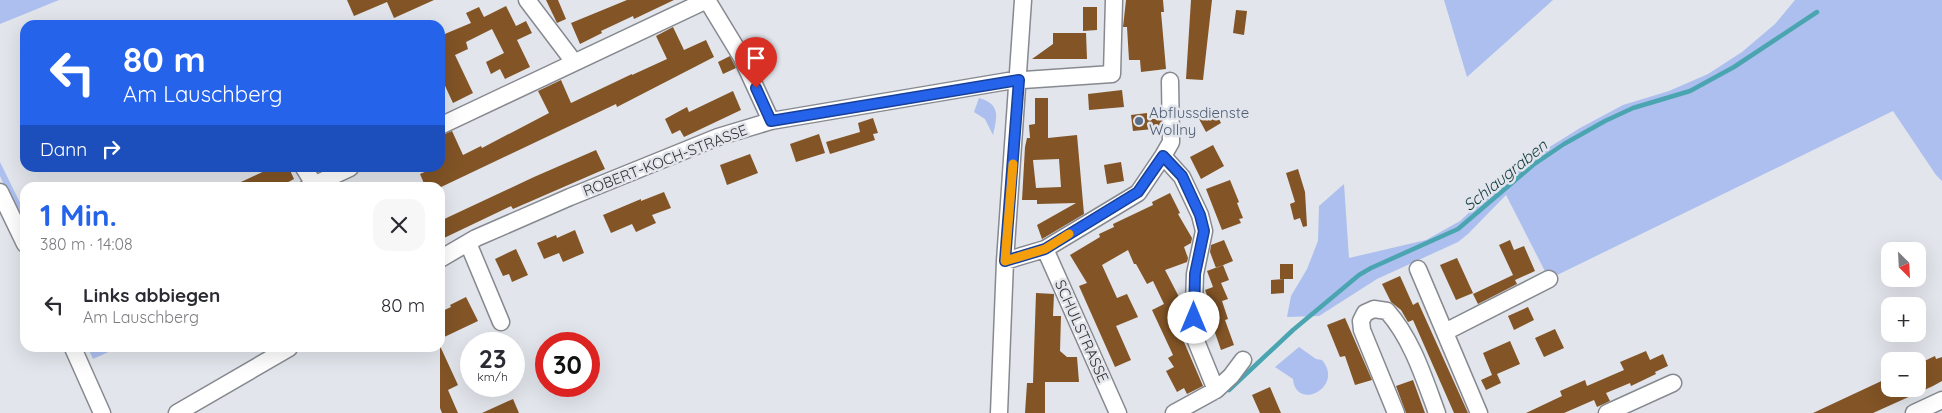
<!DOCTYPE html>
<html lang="de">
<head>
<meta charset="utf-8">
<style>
  body { margin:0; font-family:Quicksand,sans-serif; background:#f7f7f7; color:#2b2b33; height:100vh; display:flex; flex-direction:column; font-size:19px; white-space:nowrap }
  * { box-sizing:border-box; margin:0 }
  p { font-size:16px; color:#7c7c81 }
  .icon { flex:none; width:28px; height:28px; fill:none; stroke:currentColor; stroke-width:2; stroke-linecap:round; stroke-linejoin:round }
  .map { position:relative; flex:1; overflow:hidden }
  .sheet { position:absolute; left:20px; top:182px; width:425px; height:170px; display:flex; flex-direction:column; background:#fff; border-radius:15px; box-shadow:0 5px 20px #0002 }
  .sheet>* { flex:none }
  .hud { position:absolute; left:20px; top:20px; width:425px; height:152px; border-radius:15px; box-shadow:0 5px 20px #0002; background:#2563eb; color:#fff; overflow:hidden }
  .needle { width:32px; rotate:156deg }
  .fabs { position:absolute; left:1881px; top:242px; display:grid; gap:10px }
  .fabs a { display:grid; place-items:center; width:45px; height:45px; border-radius:10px; background:#fff; box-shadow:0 5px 20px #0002; font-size:25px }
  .speed { position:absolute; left:460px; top:332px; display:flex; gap:10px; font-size:25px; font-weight:700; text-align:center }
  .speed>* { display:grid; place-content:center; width:65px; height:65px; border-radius:50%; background:#fff; box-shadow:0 5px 20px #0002; line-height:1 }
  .speed small { font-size:12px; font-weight:400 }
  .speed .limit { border:8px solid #d22; background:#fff; color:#111 }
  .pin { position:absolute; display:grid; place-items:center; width:42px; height:42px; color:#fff; margin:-51px -21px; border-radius:50% 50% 50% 0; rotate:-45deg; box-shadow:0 0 5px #0007 }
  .pin .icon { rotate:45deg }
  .me { position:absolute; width:55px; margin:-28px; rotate:0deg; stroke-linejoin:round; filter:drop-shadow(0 0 4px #0008) }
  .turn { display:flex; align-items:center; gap:18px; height:105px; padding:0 20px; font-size:22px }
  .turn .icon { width:65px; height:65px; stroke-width:2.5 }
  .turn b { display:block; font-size:35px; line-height:42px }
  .then { display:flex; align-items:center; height:48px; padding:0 20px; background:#0003; gap:10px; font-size:19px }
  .round { display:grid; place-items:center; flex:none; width:52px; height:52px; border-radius:15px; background:#f7f7f7 }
  .overview { display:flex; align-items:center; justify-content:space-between; height:85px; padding:0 20px }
  h1 { font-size:30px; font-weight:700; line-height:38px; color:#2563eb }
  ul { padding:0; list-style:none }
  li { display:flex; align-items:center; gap:15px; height:75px; padding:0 20px }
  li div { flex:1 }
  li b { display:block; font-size:19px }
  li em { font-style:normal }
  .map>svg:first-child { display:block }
  .green { fill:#acbfee }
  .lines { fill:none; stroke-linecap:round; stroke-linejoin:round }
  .stream { stroke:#4ba5b1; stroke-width:4.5 }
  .building { fill:#825426; fill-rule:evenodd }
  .minor-casing { stroke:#86898f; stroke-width:19 }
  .minor { stroke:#fff; stroke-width:16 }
  .route-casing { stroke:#184099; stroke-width:12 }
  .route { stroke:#2563eb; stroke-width:9 }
  .slow { stroke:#f59e0b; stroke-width:9 }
  .service-dot { fill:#5c6f8a; stroke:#e2e5eb; stroke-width:2 }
  .labels { text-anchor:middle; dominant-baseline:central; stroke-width:5; stroke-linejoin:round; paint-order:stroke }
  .service-label { font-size:15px; fill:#4e5e75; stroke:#e2e5eb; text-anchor:start }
  .street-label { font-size:15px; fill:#303133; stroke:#e2e5eb }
  .water-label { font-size:16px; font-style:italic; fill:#103b40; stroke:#e2e5eb }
</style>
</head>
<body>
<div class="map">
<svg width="1942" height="413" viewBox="0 0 1942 413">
  <rect width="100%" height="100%" fill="#e2e5eb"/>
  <path class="green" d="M0 0H59L0 24Z
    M1444 0H1553L1467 77Z
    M1795 0H1942V181L1936 175 1893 111 1549 279 1506 195 1468 234 1458 242 1377 279 1319 316 1287 317 1291 296 1307 269 1318 241 1319 206 1344 184 1349 258 1426 240 1460 221 1489 194 1540 153 1580 128 1623 105 1669 91 1708 74 1742 52 1775 24Z
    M979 98C1001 104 997 117 993 135L985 119 974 112Z
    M0 162 25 213V231L0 176Z
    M1299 347 1316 359 1322 360C1345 387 1296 412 1293 379L1275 367Z
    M88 348H117L93 359Z"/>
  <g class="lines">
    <path class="stream" d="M1229 390 1293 330 1359 275 1371 268 1458 229 1533 165 1564 144 1605 121 1633 108 1690 91 1734 67 1817 12"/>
  </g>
  <path class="building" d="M347 0H434L394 18 387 2 354 16Z
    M546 0H558L566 19 557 23Z
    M627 0H674L634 19 633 16 601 31 602 33 580 44 571 23Z
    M1126 0H1163L1164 12H1161L1166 69 1141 72 1140 60H1129L1127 27H1123Z
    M1191 0H1212L1203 80 1186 79Z
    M506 6 516 26 526 21 532 33 517 40 530 67 505 79 500 69 491 74 486 62 504 53 492 29 466 42 468 49 455 55 473 93 453 103 440 75V36L471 23 466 13 479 7 484 17Z
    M1083 7H1097V30L1083 31Z
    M1236 10 1247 11 1244 35 1233 33Z
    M673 27 684 50 706 40 714 57 617 107 616 104 439 188H426L420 174 434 168H440V136L452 131 463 155 481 146 482 148 549 113 538 91 561 80 571 103 632 74V75L667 59 656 36Z
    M1053 33H1086L1087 59H1032L1053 44Z
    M730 56 736 68 723 74 718 62Z
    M1122 90 1124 107 1089 110 1088 94Z
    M733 91 741 110 684 137 680 130 672 134 665 119 687 107 689 112Z
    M1035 98H1048V138L1077 135 1084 214 1042 239 1037 225 1076 203 1037 204V200H1022L1025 147 1027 138H1030L1029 125 1035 124ZM1059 159 1061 187 1036 188 1033 160Z
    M1214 109 1221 123 1206 132 1198 117Z
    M1147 113V119H1161V131H1153V129L1133 131 1131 115Z
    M873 118 878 133 873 134 875 140 830 154 826 142 860 132 858 123Z
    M819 134 825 153 796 162 790 144Z
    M1213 145 1224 166 1201 179 1190 157Z
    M596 150 605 169 513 209 511 206 444 238 443 235 440 236V221L534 177Z
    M750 154 758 173 727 185 720 165Z
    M1121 162 1124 181 1107 184 1104 165Z
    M271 168H289L294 179 277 188H228Z
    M1298 169 1305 192 1307 226 1303 227 1300 218 1294 220 1290 204 1295 202 1286 173Z
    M1230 180 1239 202 1237 203 1243 218 1239 219 1241 223 1222 230 1206 189Z
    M664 192 671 208 652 215 656 223 636 232 632 224 611 233 603 215 641 199V201Z
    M1170 193 1180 213 1178 214 1192 238 1191 243 1184 247 1188 258 1187 262 1165 270 1179 297 1173 301 1185 328V332L1183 333 1186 341 1184 342 1203 386 1187 394 1184 388 1177 392 1166 371 1174 367 1168 358 1173 355 1152 310 1164 304 1153 281 1147 284 1136 264H1134L1128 250 1102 265 1117 298 1127 294 1138 317 1116 326 1131 360 1115 367 1079 286 1087 283 1070 255 1100 237 1099 234 1114 227 1113 224 1153 205 1152 202Z
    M575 230 584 253 563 262 559 253 544 259 537 243 556 235 557 238Z
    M1224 240 1233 261 1216 268 1210 252 1211 245Z
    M1510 240 1514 250 1524 246 1535 271 1515 280 1517 284 1478 304 1473 294 1513 275 1499 245Z
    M516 249 528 275 512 282 509 274 503 276 495 259Z
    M1457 258 1473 293 1456 300 1440 265Z
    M1280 264H1293V279H1280Z
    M1223 265 1229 280 1221 283 1228 299 1222 301 1228 319 1225 320 1234 345 1221 350 1206 307 1211 305 1205 290 1213 287 1207 271Z
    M1400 276 1413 305 1418 302 1468 413H1454L1413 320 1408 322 1401 310 1391 302 1382 284Z
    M1284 279V293L1271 294V280Z
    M1036 293 1054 294 1053 316H1061L1060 351 1067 357H1077L1079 382H1045V413H1025L1027 383H1033Z
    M466 297 478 321 440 339V312L451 307 450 305Z
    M1528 307 1534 320 1514 330 1508 316Z
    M1345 318 1372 380 1355 385 1345 356 1340 357 1327 325Z
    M1555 329 1564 348 1544 357 1535 338Z
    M1510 341 1520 364 1497 374 1501 383 1486 390 1481 380 1492 375 1483 353Z
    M440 346 458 385 448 390 458 413H442L440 408Z
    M1646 351 1650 360 1663 354 1668 366 1655 372 1656 374 1631 386 1630 383 1606 393 1610 401 1597 407 1594 400 1564 413H1526L1562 396 1560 391 1585 380 1587 386 1624 370 1620 362Z
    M1935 356 1936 359 1942 357V381L1933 386 1873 413H1813L1890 377V389H1918V364Z
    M1413 380 1425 413H1406L1396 386Z
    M1270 387 1281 413H1260L1252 395Z
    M513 399 519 413H482Z"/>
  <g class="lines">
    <defs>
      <path id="minor" d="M527 0 574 62
        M707 0 741 56 771 121
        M440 126 707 0
        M1163 156 1182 177 1200 215 1204 231 1195 274 1194 304 1196 341 1216 390 1174 413
        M304 168 314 184
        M307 188 350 168
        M0 192 25 244
        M468 243 501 322
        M1045 249 1118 413
        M440 259 476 238 570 197 718 137 771 121 1008 81 1112 74 1114 0
        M1005 261 1045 249 1138 193 1163 156 1171 142 1170 81
        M1418 269 1479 413
        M1445 332 1549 279
        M73 348 102 413
        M1216 390 1231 376 1243 360
        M177 413 289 348
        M999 413 1005 261 1023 0
        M1396 413 1362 330 1361 321 1365 313 1374 309 1387 311C1412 339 1424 378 1437 413
        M1607 413 1673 383
        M1914 413 1942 400"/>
    </defs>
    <use href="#minor" class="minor-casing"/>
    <use href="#minor" class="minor"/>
  </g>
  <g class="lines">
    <defs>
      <path id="route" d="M756 88 771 121 1019 80 1005 261 1045 249 1138 192 1163 156 1182 176 1200 215 1204 231 1195 274 1194 318"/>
    </defs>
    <use href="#route" class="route-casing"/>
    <use href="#route" class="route"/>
    <path class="slow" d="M1013 164 1005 261 1045 249 1069 234"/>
  </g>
  <circle class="service-dot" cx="1139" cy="121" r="5"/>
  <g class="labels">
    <g class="service-label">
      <text x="1149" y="112">Abflussdienste<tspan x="1149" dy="17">Wollny</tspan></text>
    </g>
    <g class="street-label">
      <text transform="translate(665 160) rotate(-21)">ROBERT-KOCH-STRASSE</text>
      <text transform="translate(1082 331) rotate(66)">SCHULSTRASSE</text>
    </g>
    <g class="water-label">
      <text transform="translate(1505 175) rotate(-39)">Schlaugraben</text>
    </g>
  </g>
</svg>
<div class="fabs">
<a><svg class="needle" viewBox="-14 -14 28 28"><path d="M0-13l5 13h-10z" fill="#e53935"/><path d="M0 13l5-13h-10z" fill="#7c7c81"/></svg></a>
<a>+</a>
<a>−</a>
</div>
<div class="speed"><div>23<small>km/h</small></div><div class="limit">30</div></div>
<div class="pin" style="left:756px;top:88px;background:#d93025"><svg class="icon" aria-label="arrive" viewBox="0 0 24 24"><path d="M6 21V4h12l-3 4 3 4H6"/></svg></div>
<svg class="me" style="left:1194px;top:318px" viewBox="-20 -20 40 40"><circle r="19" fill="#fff"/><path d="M0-13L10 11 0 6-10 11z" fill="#2563eb"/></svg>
<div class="hud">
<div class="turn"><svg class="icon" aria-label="left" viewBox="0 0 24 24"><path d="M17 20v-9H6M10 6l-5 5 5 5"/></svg><div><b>80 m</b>Am Lauschberg</div></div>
<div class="then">Dann<svg class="icon" aria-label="right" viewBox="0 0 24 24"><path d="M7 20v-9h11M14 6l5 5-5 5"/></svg></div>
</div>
<section class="sheet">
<div class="overview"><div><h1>1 Min.</h1><p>380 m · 14:08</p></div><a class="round"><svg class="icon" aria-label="close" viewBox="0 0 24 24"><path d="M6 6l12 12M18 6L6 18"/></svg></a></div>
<ul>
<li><svg class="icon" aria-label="left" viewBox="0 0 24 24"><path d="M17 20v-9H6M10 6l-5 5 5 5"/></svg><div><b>Links abbiegen</b><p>Am Lauschberg</p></div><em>80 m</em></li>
</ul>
</section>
</div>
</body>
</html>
